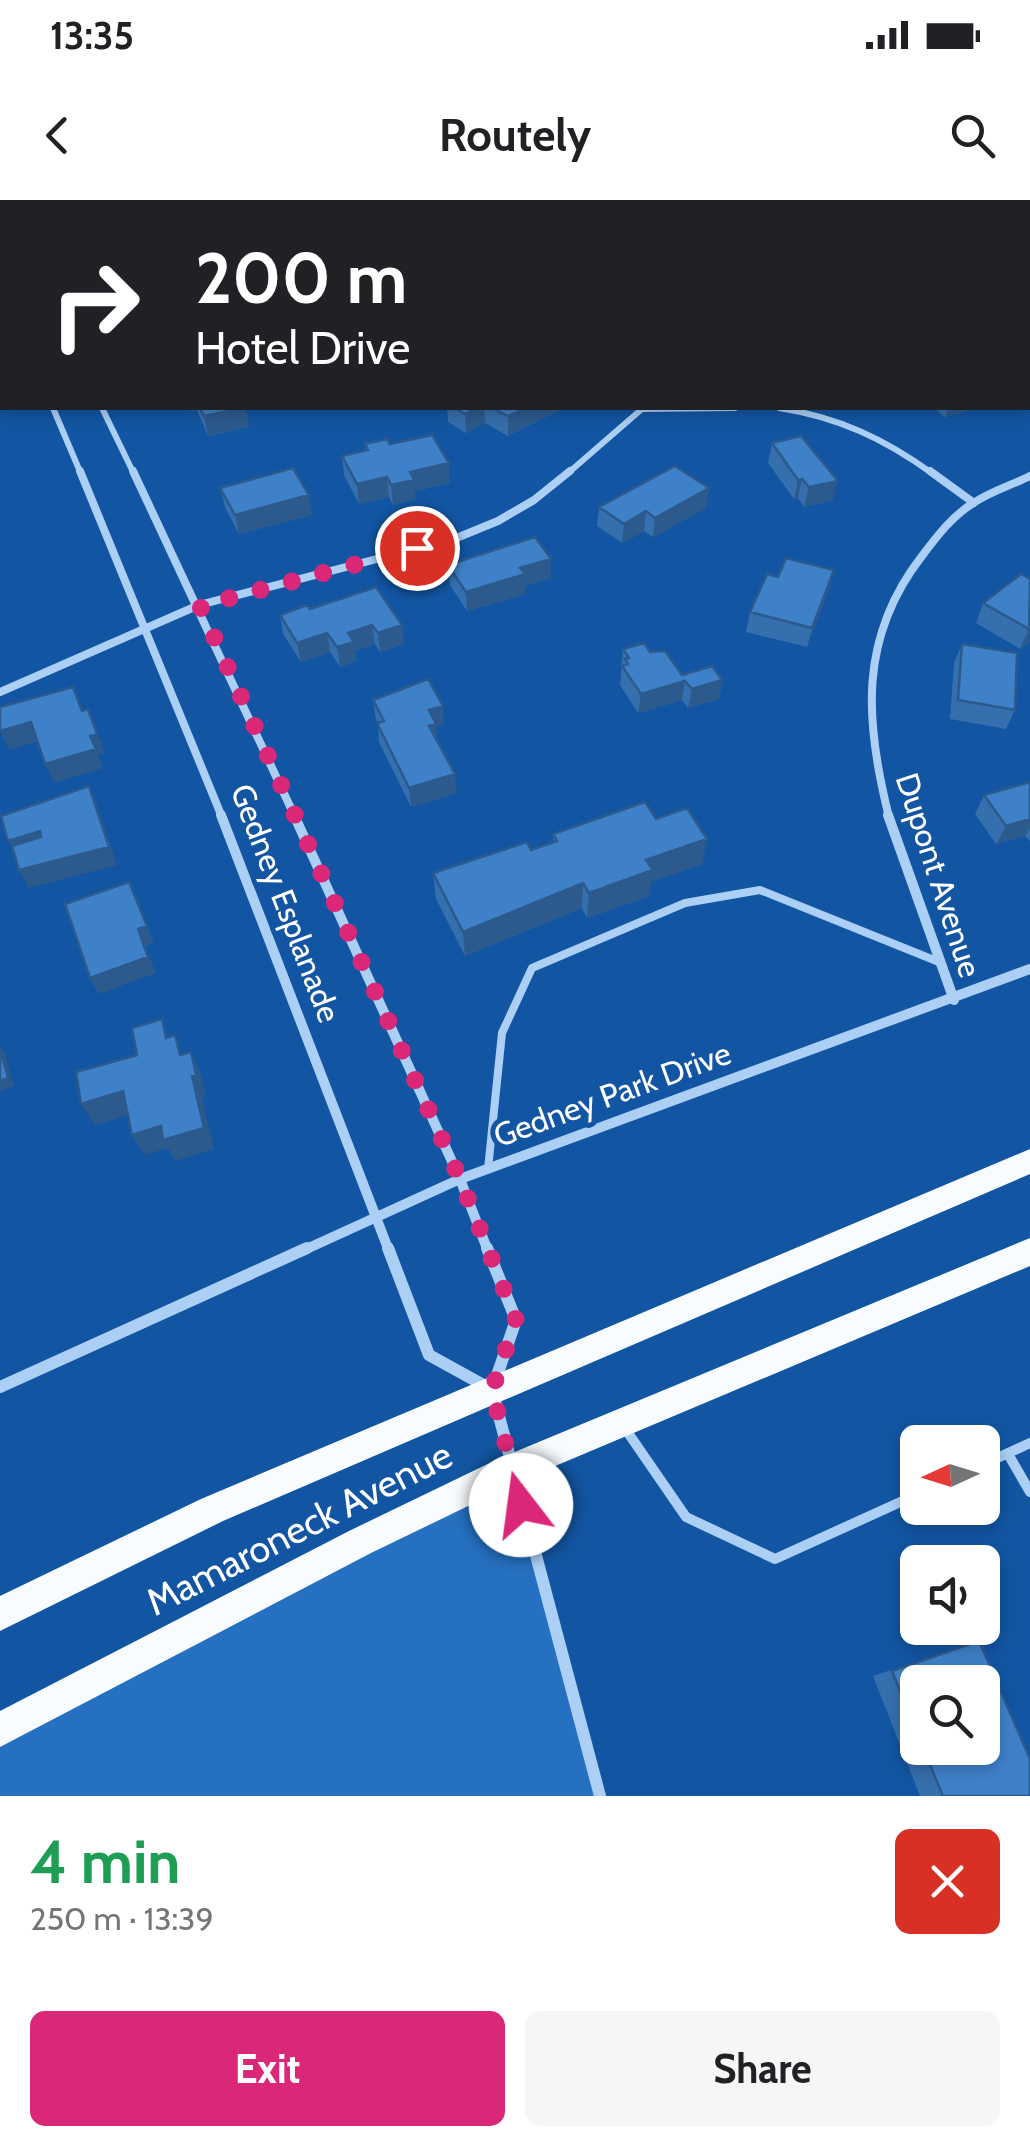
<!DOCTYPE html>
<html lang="en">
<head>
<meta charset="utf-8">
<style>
  body { margin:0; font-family:Cabin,sans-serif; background:#f6f6f6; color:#202124; height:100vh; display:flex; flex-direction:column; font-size:38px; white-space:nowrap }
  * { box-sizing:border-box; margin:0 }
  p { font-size:32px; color:#757577 }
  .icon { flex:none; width:55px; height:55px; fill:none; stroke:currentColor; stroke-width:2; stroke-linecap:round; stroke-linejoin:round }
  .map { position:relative; height:1596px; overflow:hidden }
  .side { display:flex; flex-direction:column; background:#fff; flex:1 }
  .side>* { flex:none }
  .guide { position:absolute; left:0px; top:0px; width:1030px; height:210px; box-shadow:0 5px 15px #0003; background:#202124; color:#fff; overflow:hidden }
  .needle { width:65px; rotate:266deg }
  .controls { position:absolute; left:900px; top:1225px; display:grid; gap:20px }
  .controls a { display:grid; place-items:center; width:100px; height:100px; border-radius:15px; background:#fff; box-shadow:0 5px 15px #0003; font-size:50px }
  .pin { position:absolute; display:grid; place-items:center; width:85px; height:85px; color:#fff; margin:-42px; border:5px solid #fff; border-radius:50%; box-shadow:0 2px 10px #0007 }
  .me { position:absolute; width:110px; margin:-55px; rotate:345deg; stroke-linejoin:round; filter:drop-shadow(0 0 8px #0008) }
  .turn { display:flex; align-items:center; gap:35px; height:210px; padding:0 30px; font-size:45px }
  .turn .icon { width:130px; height:130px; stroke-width:2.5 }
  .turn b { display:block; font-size:70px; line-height:85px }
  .round { display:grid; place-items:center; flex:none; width:105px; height:105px; border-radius:15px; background:#f6f6f6 }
  .head { display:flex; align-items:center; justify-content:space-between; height:170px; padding:0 30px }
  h1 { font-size:60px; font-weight:800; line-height:75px; color:#1e9e55 }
  .action { display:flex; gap:20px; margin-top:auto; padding:20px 30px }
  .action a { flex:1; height:115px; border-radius:15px; background:#db2777; color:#fff; font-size:40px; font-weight:800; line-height:115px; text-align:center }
  .action a+a { background:#f6f6f6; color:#202124 }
  .status { display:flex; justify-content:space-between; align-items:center; height:70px; padding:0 50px; background:#fff; direction:ltr }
  .status svg { height:28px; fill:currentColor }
  header { display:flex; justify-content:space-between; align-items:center; height:130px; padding:0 30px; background:#fff; font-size:45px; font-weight:800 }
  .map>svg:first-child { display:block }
  .green { fill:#2570c0 }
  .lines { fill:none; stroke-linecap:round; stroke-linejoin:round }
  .lane-far1 { stroke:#abcff5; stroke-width:8 }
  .lane { stroke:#abcff5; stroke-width:10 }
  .street-far3 { stroke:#abcff5; stroke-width:6 }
  .street-far2 { stroke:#abcff5; stroke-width:8 }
  .street-far1 { stroke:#abcff5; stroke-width:10 }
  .street { stroke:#abcff5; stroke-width:12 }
  .primary { fill:#f9fcff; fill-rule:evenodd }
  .wall { fill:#366fad; fill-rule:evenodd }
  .shaded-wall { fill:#2c5a8d }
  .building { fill:#3f81c9; stroke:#2c5a8d; stroke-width:2.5 }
  .route { stroke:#db2777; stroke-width:18; stroke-dasharray:0 32.4 }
  .labels { text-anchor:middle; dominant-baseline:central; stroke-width:10; stroke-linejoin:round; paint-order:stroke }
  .street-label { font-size:32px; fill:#fff; stroke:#1255a2 }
  .near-street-label { font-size:38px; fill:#fff; stroke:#1255a2 }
</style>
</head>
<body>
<div class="status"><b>13:35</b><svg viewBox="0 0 49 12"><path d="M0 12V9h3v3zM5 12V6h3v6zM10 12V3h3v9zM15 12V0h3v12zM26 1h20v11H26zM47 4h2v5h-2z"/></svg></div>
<header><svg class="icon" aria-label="back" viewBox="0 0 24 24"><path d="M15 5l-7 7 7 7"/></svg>Routely<svg class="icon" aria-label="search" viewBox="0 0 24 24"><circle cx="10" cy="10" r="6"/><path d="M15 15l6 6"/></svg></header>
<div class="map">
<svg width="1030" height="1596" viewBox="0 0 1030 1596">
  <rect width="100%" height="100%" fill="#1255a2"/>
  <path class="green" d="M511 1269 600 1596H0V1532Z"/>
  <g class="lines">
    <path class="lane-far1" d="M488 969 502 833 532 768 685 703 760 690 939 762"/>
    <path class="lane" d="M624 1227 686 1317 775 1359 918 1294
      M1008 1254 1030 1292
      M982 1265 1030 1243"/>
    <path class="street-far3" d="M498 0 505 2
      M901 2 912 0
      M0 64 2 70
      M53 208 81 274
      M102 208 134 274
      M779 208C838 217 885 239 933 274
      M642 209 735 208
      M567 274 643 208"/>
    <path class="street-far2" d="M80 271 222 617
      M133 271 295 617
      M930 271 974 303
      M0 492 199 405 454 339 498 321 534 300 570 271
      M889 617C865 522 858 438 922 356 937 336 953 315 975 302 992 291 1012 285 1030 276"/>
    <path class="street-far1" d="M221 615 389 1051
      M294 615 460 979 488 1051
      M888 615 954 800
      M302 1051 460 979 1030 769"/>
    <path class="street" d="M388 1048 429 1155 487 1187
      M487 1048 516 1120 492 1190 600 1596
      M0 1187 307 1048"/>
    <path class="primary" d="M1030 949V974L223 1321 0 1431V1396L201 1299Z
      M1030 1038V1066L522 1280 371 1353 0 1547V1511L349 1331 500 1258Z"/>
  </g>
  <path class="wall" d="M325 0H379L382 2 397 1V2H326Z
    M630 0H717V2H640Z
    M189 208H245L249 227 208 236 197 210 191 211Z
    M447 208H564L508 236 485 223 466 233 448 222Z
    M934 208H977L945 217Z
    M772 243 833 300 804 307 798 298 794 299 768 263Z
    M365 244H390L450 283 415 291V299L393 305 389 297 359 304 344 275 342 256 365 250Z
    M220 288 309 295 312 315 239 334 225 307Z
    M599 307 706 308 653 337 644 331 622 343 597 326Z
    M448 365 551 378 525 386V394L467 411 450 385Z
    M834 370 829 389 807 447 746 432 750 412Z
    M1030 379V441L1020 449 976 423 983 403Z
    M310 409 402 425 404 444 380 452 375 444 355 451 356 461 340 467 330 452 301 462 283 434 280 415Z
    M962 444 1015 510 1006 529 950 519 954 463Z
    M623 449 682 475 722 480 719 499 688 508 682 500 638 513 620 485Z
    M373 500 444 524 436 527 437 541 457 593 411 607 379 542 378 523 376 519Z
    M1030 582V641L1025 636 996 644 975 614 984 595Z
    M656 619 707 639 702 664 651 682 649 696 587 718 582 708 465 756 436 699 433 673 531 650 553 642V634Z
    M979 1441 1030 1596H920L873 1476ZM918 1482 982 1548H918Z"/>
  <path class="shaded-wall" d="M1030 27V45H1028V33Z
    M1028 174H1030V191L1028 192Z
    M245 208 249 227 208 236 204 216Z
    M476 208H484L485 223 466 233 465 214Z
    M526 208H564L508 236V216Z
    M948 208H977L945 217Z
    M449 263 450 283 415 291V299L393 305 391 285 410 272Z
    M387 277 389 297 359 304 357 284Z
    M802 279 798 298 794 299 798 280Z
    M838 281 833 300 804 307 809 287Z
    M709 288 706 308 653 337 655 318Z
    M309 295 312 315 239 334 235 315Z
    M646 311 644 331 622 343 624 324Z
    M551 359V378L525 386V394L467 411 466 392 520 368Z
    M834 370 829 389 807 447 812 428Z
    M372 425 375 444 355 451 356 461 340 467 337 447 348 433Z
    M402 425 404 444 380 452 378 433Z
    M1030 428V441L1020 449 1029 429Z
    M327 433 330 452 301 462 297 443Z
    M722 480 719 499 688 508 692 489Z
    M685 481 682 500 638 513 641 494Z
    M443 506 444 524 436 527 437 543 431 545 429 510Z
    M88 509 105 553 98 555 90 536Z
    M31 522 40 541 9 550 0 531Z
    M96 549 103 568 54 583 45 564Z
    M455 574 457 593 411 607 409 588Z
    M89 586 97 605 117 665 29 688 19 670Z
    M1030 619V628L1025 636 996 644 1006 626Z
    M40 631 49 649 18 659 8 641Z
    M707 639 702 664 651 682 649 696 587 718 589 693 646 660Z
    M129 682 154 743 145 746 156 773 99 794 90 778 138 729Z
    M583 683 582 708 465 756 463 732Z
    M0 846 4 852 14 886 0 891Z
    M191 852 201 875 206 897 202 898 214 949 175 961 168 948 144 955 132 935 161 926 192 876Z
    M123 891 136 913 95 925 81 904Z"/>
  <path class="building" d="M100 0H143L145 2H102Z
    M345 0H379L382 2 397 1 396 2H349Z
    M1030 7V27H1029L1028 26V8Z
    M1030 148V174H1028V149Z
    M200 208H244L204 216Z
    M455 208H476L465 214Z
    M492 208H526L508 216Z
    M432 235 449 263 410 272 414 280 391 285 387 277 357 284 342 256 368 250 365 244 387 239 390 244Z
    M801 236 838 281 809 287 802 279 798 280 772 243Z
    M675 266 709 288 655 318 646 311 624 324 599 307Z
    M293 268 309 295 235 315 220 288Z
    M535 337 551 359 520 368 525 374 466 392 448 365Z
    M786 358 834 370 812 428 750 412 767 374 778 377Z
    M1021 374 1030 379 1029 429 983 403Z
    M376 387 402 425 378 433 372 425 348 433 354 442 337 447 327 433 297 443 280 415 307 405 310 409Z
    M644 443 650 452 665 451 682 475 712 466 722 480 692 489 685 481 641 494 622 466 628 464 625 459 629 458 623 449Z
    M962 444 1017 453 1015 510 958 500Z
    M428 479 443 506 429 510 436 524 429 526 455 574 409 588 377 523 384 521 373 500Z
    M73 487 82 511 88 509 97 534 90 536 96 549 45 564 31 522 0 531V507Z
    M1030 582V619L1006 626 984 595Z
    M89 586 109 647 19 670 12 646 41 637 40 631 8 641 1 616Z
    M645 602 656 619 687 608 707 639 646 660 653 670 589 693 583 683 463 732 433 673 527 642 531 650 557 641 553 634Z
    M129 682 147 726 138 729 148 757 90 778 65 704Z
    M162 819 166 838 175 835 180 855 191 852 196 875 192 876 204 928 163 940 161 926 132 935 123 891 81 904 76 872 137 855 132 828Z
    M0 849 8 878 0 881Z
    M979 1441 1030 1559V1596H943L923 1548H982V1482H918V1534L892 1471Z"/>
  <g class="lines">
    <path class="route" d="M417 348 200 406 460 979 516 1120 492 1190 521 1305"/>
  </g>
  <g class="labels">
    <g class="street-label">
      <text transform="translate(939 675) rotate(72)">Dupont Avenue</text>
      <text transform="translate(286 703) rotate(69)">Gedney Esplanade</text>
      <text transform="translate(612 894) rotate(-20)">Gedney Park Drive</text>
    </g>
    <g class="near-street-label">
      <text transform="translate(299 1328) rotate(-27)">Mamaroneck Avenue</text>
    </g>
  </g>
</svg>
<div class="controls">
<a><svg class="needle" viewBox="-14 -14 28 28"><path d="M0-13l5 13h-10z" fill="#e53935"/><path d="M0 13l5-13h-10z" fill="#757577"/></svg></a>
<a><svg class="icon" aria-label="sound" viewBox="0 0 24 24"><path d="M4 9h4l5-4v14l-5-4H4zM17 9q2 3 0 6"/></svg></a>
<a><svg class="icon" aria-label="search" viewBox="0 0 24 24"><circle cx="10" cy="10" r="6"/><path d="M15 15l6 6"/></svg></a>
</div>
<div class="pin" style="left:417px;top:348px;background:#d93025"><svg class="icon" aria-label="arrive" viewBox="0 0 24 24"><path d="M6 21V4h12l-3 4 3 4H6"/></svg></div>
<svg class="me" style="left:521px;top:1305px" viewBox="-20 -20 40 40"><circle r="19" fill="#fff"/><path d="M0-13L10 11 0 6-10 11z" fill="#db2777"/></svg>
<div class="guide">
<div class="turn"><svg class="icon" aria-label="right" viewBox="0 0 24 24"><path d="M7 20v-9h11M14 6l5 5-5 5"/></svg><div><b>200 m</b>Hotel Drive</div></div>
</div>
</div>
<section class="side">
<div class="head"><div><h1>4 min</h1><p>250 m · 13:39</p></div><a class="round" style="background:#d93025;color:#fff"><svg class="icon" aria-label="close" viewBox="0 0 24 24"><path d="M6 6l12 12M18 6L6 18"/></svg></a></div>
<div class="action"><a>Exit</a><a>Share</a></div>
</section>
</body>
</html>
